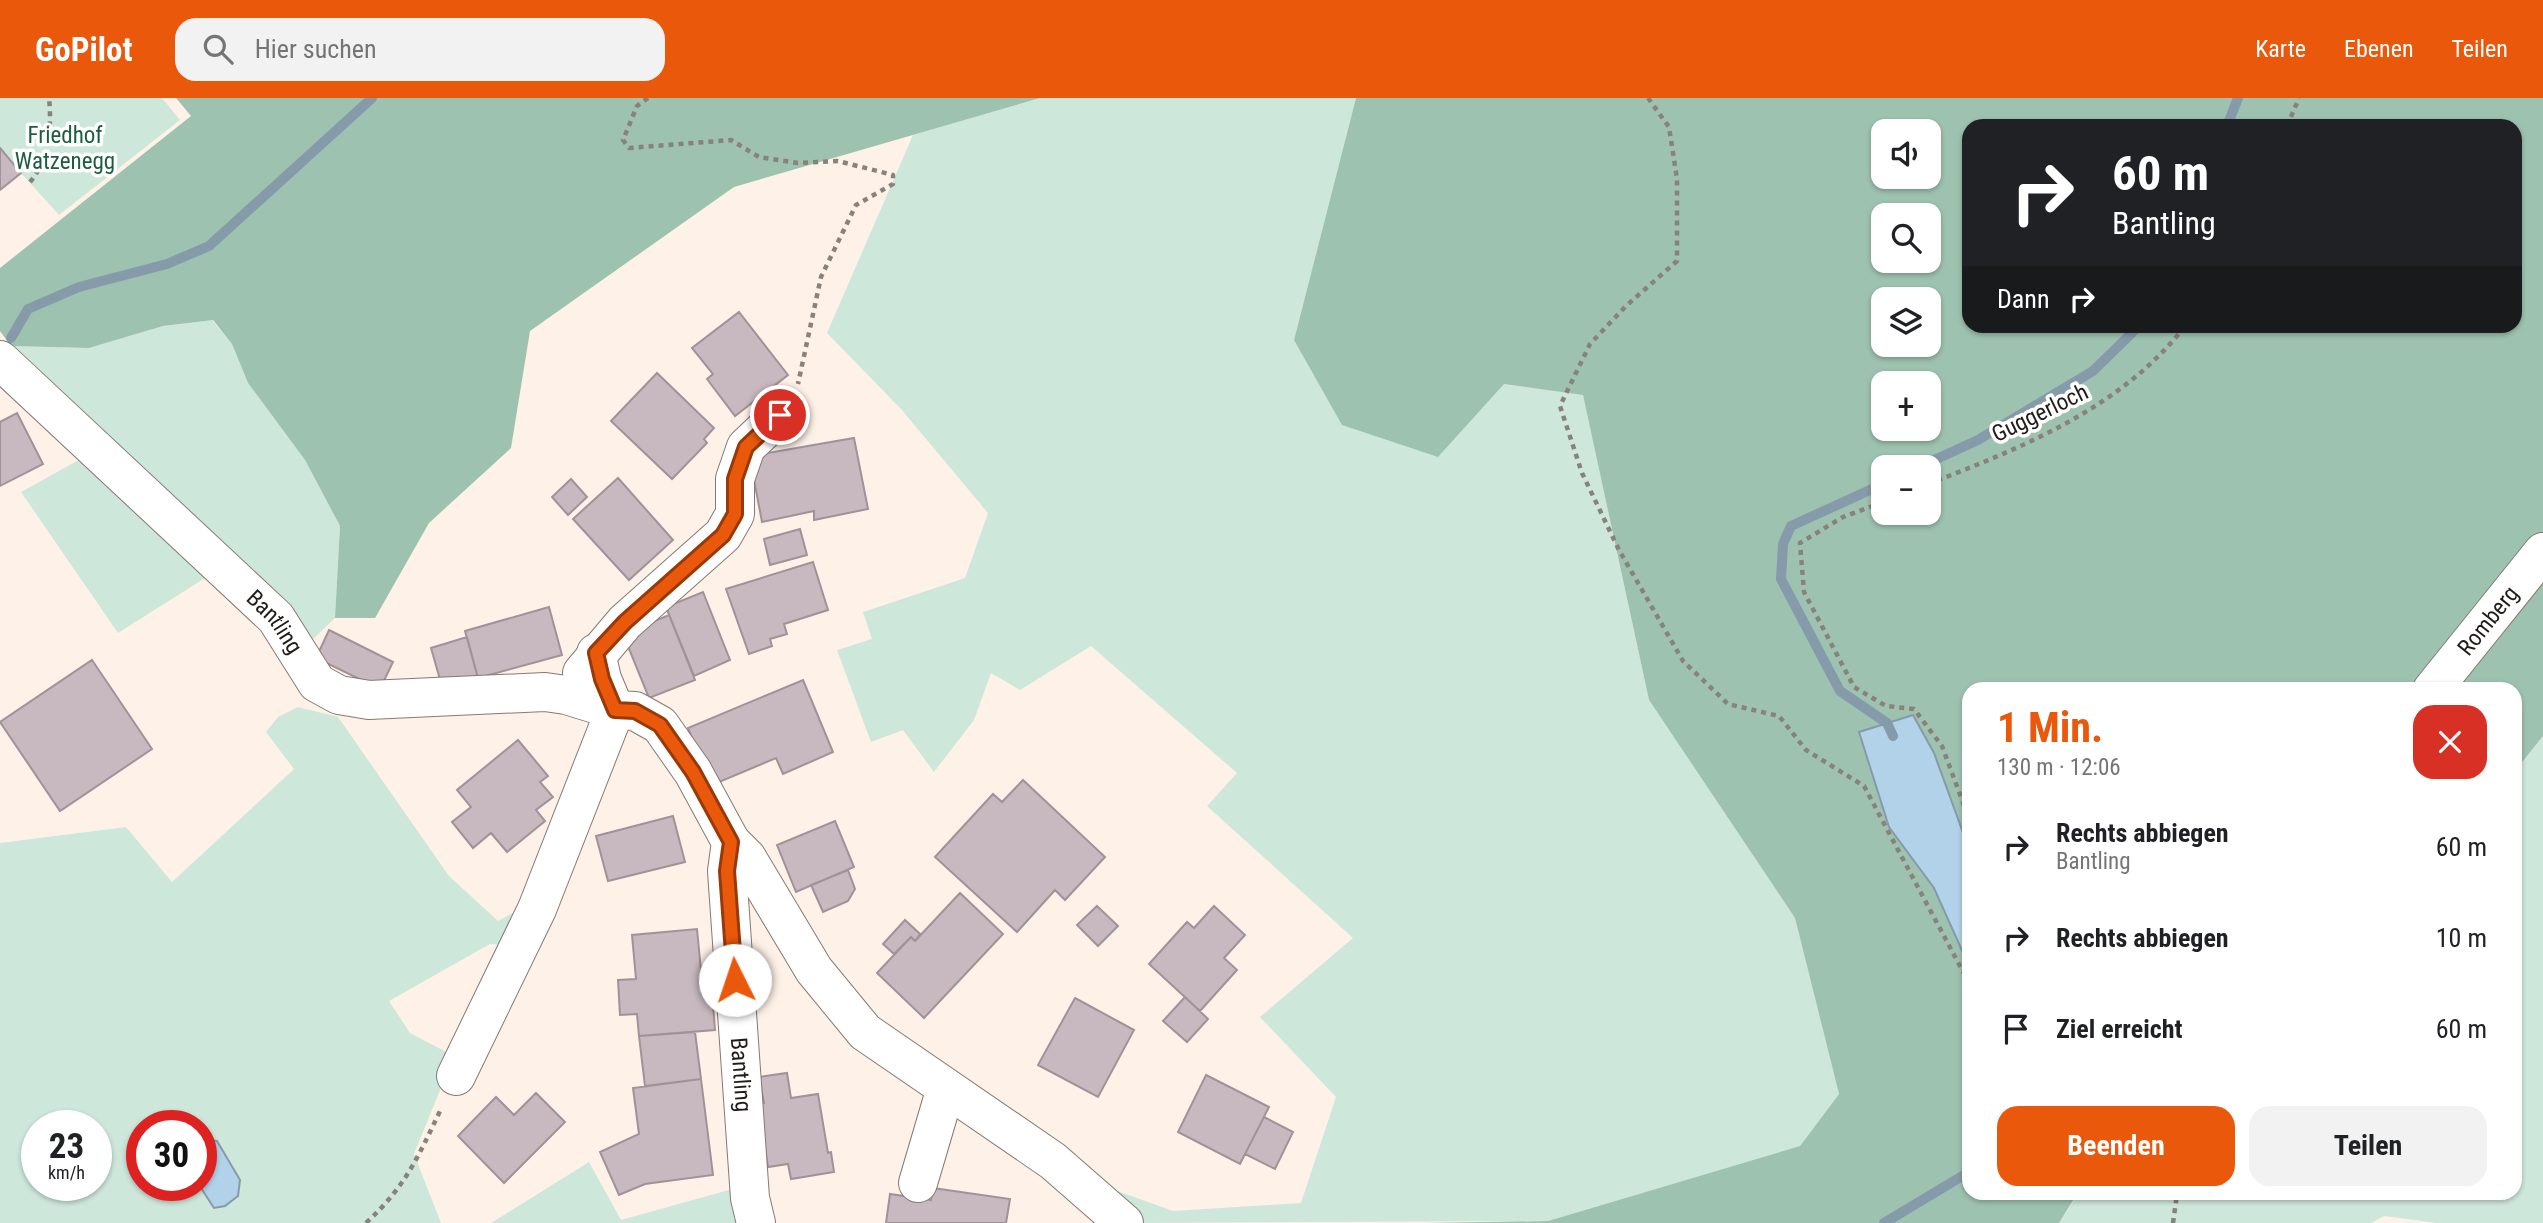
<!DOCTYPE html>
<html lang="de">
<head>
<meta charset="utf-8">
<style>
  body { margin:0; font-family:"Roboto Condensed",sans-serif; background:#f2f2f2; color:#202124; height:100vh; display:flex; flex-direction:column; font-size:26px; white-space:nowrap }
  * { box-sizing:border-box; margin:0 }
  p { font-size:23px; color:#757577 }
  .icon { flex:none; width:38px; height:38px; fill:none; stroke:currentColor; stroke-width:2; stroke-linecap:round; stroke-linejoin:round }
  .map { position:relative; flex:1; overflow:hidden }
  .drawer { position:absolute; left:1962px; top:584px; width:560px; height:518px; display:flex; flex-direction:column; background:#fff; border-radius:21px; box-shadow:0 2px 5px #0004 }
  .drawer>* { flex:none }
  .banner { position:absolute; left:1962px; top:21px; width:560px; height:214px; border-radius:21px; box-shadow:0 2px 5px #0004; background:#202124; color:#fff; overflow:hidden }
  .tools { position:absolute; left:1871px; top:21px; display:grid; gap:14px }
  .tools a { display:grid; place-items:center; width:70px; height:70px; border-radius:14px; background:#fff; box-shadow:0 2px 5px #0004; font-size:35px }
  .speed { position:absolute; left:21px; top:1012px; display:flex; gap:14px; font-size:35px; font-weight:700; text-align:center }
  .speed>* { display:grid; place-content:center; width:91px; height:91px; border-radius:50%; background:#fff; box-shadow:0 2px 5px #0004; line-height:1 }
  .speed small { font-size:18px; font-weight:400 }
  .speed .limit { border:10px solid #d22; background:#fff; color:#111 }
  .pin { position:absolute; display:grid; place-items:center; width:60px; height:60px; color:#fff; margin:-30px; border:4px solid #fff; border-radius:50%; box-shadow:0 2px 7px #0007 }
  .me { position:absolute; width:77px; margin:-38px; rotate:356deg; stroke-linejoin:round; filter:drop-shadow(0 0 5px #0008) }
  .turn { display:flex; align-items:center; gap:24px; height:147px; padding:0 35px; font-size:32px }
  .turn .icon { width:91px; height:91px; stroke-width:2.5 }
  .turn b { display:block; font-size:49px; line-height:60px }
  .then { display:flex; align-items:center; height:66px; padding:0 35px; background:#0003; gap:14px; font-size:26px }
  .round { display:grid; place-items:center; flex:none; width:74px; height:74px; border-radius:21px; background:#f2f2f2 }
  .overview { display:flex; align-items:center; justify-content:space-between; height:119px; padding:0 35px }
  h1 { font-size:42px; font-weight:700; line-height:52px; color:#ea580c }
  .cta { display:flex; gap:14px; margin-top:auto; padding:14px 35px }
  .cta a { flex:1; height:80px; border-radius:21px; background:#ea580c; color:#fff; font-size:28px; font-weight:700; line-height:80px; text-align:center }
  .cta a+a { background:#f2f2f2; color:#202124 }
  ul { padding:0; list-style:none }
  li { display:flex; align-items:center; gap:21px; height:91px; padding:0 35px }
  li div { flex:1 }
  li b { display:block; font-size:26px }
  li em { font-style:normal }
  header { display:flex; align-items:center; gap:42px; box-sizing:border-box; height:98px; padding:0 35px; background:#ea580c; color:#fff }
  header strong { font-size:33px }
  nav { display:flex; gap:38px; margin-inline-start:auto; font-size:24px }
  .search { width:490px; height:63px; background:#f2f2f2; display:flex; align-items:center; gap:18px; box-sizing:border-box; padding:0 24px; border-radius:21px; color:#757577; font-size:26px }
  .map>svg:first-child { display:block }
  .green { fill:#cee7db; fill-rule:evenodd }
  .forest { fill:#9ec2b0; fill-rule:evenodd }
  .water { fill:#b1d2e8; stroke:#869baa; stroke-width:2 }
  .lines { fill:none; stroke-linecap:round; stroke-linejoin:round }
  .stream { stroke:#869baa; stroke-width:10 }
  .building { fill:#c7b9bf; stroke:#a09298; stroke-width:2 }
  .minor-casing { stroke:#857a72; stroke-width:40 }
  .path { stroke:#89817b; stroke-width:4.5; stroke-dasharray:5 5; stroke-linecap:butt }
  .minor { stroke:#fff; stroke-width:38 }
  .route-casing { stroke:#983908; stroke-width:18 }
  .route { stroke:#ea580c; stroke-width:12 }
  .labels { text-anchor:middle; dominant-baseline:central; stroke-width:7; stroke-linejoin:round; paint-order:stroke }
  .park-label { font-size:23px; fill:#1d5c43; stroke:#fff }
  .street-label { font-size:23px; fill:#201c19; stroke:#fff }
</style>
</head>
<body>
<header>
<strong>GoPilot</strong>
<div class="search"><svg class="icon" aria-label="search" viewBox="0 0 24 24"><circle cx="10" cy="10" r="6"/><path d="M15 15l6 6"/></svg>Hier suchen</div>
<nav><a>Karte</a><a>Ebenen</a><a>Teilen</a></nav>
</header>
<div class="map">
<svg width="2543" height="1125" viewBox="0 0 2543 1125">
  <rect width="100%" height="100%" fill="#fef1e8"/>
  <path class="green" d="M0 0H162L180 22 59 117 21 75 0 92Z
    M1040 0H1356L1294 242 1504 286 1583 296 1649 602 1795 820 1839 996 1800 1048 1548 1123 1137 1125 1095 1085 1173 1113 1301 1105 1336 999 1260 919 1353 840 1207 708 1237 675 1091 548 1020 592 991 575 974 622 934 674 903 632 871 644 837 552 872 541 863 514 965 480 988 415 901 311 827 235 913 37Z
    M212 222 232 246 248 285 305 362 340 428 335 520 310 544 213 475 118 535 21 394 86 358 11 248 89 250 163 228Z
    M298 609 338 619 449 778 498 823 524 809 511 847 490 846 389 903 410 935 454 958 414 1056 441 1125H0V745L126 729 172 784 294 671 266 634 278 619ZM37 1027H96V1087H37ZM142 1027H201V1087H142Z
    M2543 638V1125H2437L2384 1118 2371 1125H2059L2078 1096H2515V673Z
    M589 1064 621 1122 761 1083 768 1125H491Z"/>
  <path class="forest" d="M176 0H1040L734 89 530 233 511 350 429 425 375 520H335L340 428 305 362 248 285 232 246 213 222 163 228 89 250 11 248 0 233V170L191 18Z
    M1356 0H2543V638L2515 673V592H1969V1096H2077L2059 1125H1425L1548 1123 1800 1048 1839 996 1795 820 1649 602 1583 297 1504 286 1438 359 1342 327 1294 242ZM1969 28H2515V228H1969ZM1883 33H1928V79H1883ZM1883 117H1928V163H1883ZM1883 201H1928V247H1883ZM1883 285H1928V331H1883ZM1883 369H1928V415H1883Z"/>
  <path class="water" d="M1913 617 1934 655 1969 751V868L1934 790 1889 729 1859 634Z
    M206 1042 217 1043 240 1082 238 1098 225 1108 214 1110 199 1087 201 1043Z"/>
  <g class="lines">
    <path class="stream" d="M2227 28 2238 0
      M11 240 28 211 79 189 167 166 209 148 372 0
      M1919 369 1978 342 2093 273 2139 228
      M1883 386 1791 428 1783 446 1781 481 1840 593 1887 625 1893 638
      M1884 1125 1969 1074"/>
  </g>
  <path class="building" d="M0 50 21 75 0 92Z
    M739 214 788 277 735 318 707 281 713 276 692 250Z
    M657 275 714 330 704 341 707 345 672 381 611 323Z
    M17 315 43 366 0 388V324Z
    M854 340 868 411 814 422V413L762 424 751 366 756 357Z
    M618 380 673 442 629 482 573 421Z
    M571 381 587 399 568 417 552 399Z
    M800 431 807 457 770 467 764 441Z
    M813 464 828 512 784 526 787 536 770 541 772 548 749 556 726 491Z
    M703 494 730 562 694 578 666 509Z
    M549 509 562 557 478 580 465 533Z
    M669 517 695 582 649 600 623 536Z
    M329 532 393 564 380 591 316 560Z
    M467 539 478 580 441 585 431 550Z
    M92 562 152 651 60 713 0 624Z
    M803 582 833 654 783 676 776 660 712 687 688 630Z
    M518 642 548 678 540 684 553 699 536 712 545 723 507 754 491 735 473 750 452 724 471 709 457 692Z
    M1023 682 1105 759 1065 802 1055 792 1017 834 935 759 993 696 1002 704Z
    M673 718 685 764 608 783 596 738Z
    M835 723 854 769 796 794 777 747Z
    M848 772 855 791 848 803 823 814 811 787Z
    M960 795 1003 836 924 920 877 875 911 839 915 843Z
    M1097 808 1118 828 1098 848 1077 827Z
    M1214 808 1245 837 1224 860 1237 872 1200 913 1149 866 1187 824 1194 830Z
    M905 822 920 836 915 843 911 839 894 856 883 846Z
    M697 831 702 883 711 882 715 932 639 938 637 916 620 917 618 882 636 881 632 837Z
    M1185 899 1208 921 1187 944 1163 923Z
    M1075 900 1134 932 1098 999 1038 967Z
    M695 934 701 981 645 988 639 938Z
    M787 975 791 1000 818 996 828 1055 831 1054 834 1074 791 1081 788 1066 768 1069 758 1006 764 1005 759 979Z
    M1206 977 1269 1009 1240 1066 1178 1034Z
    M701 981 713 1077 645 1086 619 1097 600 1054 639 1036 633 990Z
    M536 995 565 1024 504 1085 458 1038 496 999 514 1017Z
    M1264 1019 1293 1034 1275 1071 1245 1056Z
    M933 1090 1010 1101 1006 1125H886L890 1096 931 1102Z"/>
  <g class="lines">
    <defs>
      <g id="minor">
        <path id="s1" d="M0 262 276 520 317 585 339 597 369 602 545 594 566 597 615 612 635 613 660 627 693 674 731 744 727 773 750 1100 756 1125"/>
        <path d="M582 575 625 524 723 437 735 416V381L746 349 780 317"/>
        <path id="s2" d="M2432 592 2543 454"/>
        <path d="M731 744 747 760 814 872 865 934 1053 1063 1124 1125"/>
        <path d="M456 978 537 811 615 612 602 581 596 555"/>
        <path d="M918 1085 946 990"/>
      </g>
    </defs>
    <use href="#minor" class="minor-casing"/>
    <path class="path" d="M648 0 637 8 623 42 629 50 731 42 759 59 798 65 838 63 893 77V86L856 107 821 179 798 286
      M1648 0 1669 29 1677 81V163L1626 208 1590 246 1560 308 1582 375 1619 452 1683 563 1728 606 1779 618 1806 652 1864 688 1969 885
      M2287 28 2299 0
      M30 84C49 62 52 28 49 0
      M1928 386C2022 350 2123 309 2185 228
      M1883 404 1843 419 1800 445 1804 494 1854 589 1886 608 1914 611 1942 648 1969 721
      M366 1125C406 1088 418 1059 441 1011
      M2173 1125 2177 1096"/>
    <use href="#minor" class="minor"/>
  </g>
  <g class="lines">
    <defs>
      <path id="route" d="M735 882 727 773 731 744 693 674 660 627 635 613 615 612 602 581 596 555 625 524 723 437 735 416V381L746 349 780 317"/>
    </defs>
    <use href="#route" class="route-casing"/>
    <use href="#route" class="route"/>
  </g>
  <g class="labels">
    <g class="park-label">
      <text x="65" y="37">Friedhof<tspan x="65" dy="26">Watzenegg</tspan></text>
    </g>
    <g class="street-label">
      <text transform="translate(2040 315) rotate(-26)">Guggerloch</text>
      <text stroke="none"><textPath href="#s2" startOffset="89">Romberg</textPath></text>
      <text stroke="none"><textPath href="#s1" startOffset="380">Bantling</textPath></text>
      <text stroke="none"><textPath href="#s1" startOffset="1178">Bantling</textPath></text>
    </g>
  </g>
</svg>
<div class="tools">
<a><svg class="icon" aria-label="sound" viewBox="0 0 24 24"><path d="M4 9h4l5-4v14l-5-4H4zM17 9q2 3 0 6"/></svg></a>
<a><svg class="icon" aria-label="search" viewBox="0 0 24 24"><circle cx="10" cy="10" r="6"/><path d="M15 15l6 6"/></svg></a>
<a><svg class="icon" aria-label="layers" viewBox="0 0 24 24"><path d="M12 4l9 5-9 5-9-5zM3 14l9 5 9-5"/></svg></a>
<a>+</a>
<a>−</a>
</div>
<div class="speed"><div>23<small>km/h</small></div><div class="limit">30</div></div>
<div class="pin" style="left:780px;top:317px;background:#d93025"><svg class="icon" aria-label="arrive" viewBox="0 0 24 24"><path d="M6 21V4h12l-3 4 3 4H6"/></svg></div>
<svg class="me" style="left:735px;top:882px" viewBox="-20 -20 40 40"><circle r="19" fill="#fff"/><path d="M0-13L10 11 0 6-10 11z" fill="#ea580c"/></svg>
<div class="banner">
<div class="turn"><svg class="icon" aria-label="right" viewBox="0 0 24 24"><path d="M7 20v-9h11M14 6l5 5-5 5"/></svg><div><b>60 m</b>Bantling</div></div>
<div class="then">Dann<svg class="icon" aria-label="right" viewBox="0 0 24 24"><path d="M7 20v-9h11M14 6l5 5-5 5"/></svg></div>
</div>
<section class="drawer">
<div class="overview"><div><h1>1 Min.</h1><p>130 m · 12:06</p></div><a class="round" style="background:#d93025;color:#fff"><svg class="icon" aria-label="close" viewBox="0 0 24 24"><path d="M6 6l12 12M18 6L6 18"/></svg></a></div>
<ul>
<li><svg class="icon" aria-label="right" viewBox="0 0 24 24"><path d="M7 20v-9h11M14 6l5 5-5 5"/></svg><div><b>Rechts abbiegen</b><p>Bantling</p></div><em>60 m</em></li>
<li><svg class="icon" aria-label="right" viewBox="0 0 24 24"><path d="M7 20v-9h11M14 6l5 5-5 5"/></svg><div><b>Rechts abbiegen</b></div><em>10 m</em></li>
<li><svg class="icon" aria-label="arrive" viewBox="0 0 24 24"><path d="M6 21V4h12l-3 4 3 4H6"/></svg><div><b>Ziel erreicht</b></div><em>60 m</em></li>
</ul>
<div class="cta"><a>Beenden</a><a>Teilen</a></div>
</section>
</div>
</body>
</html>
